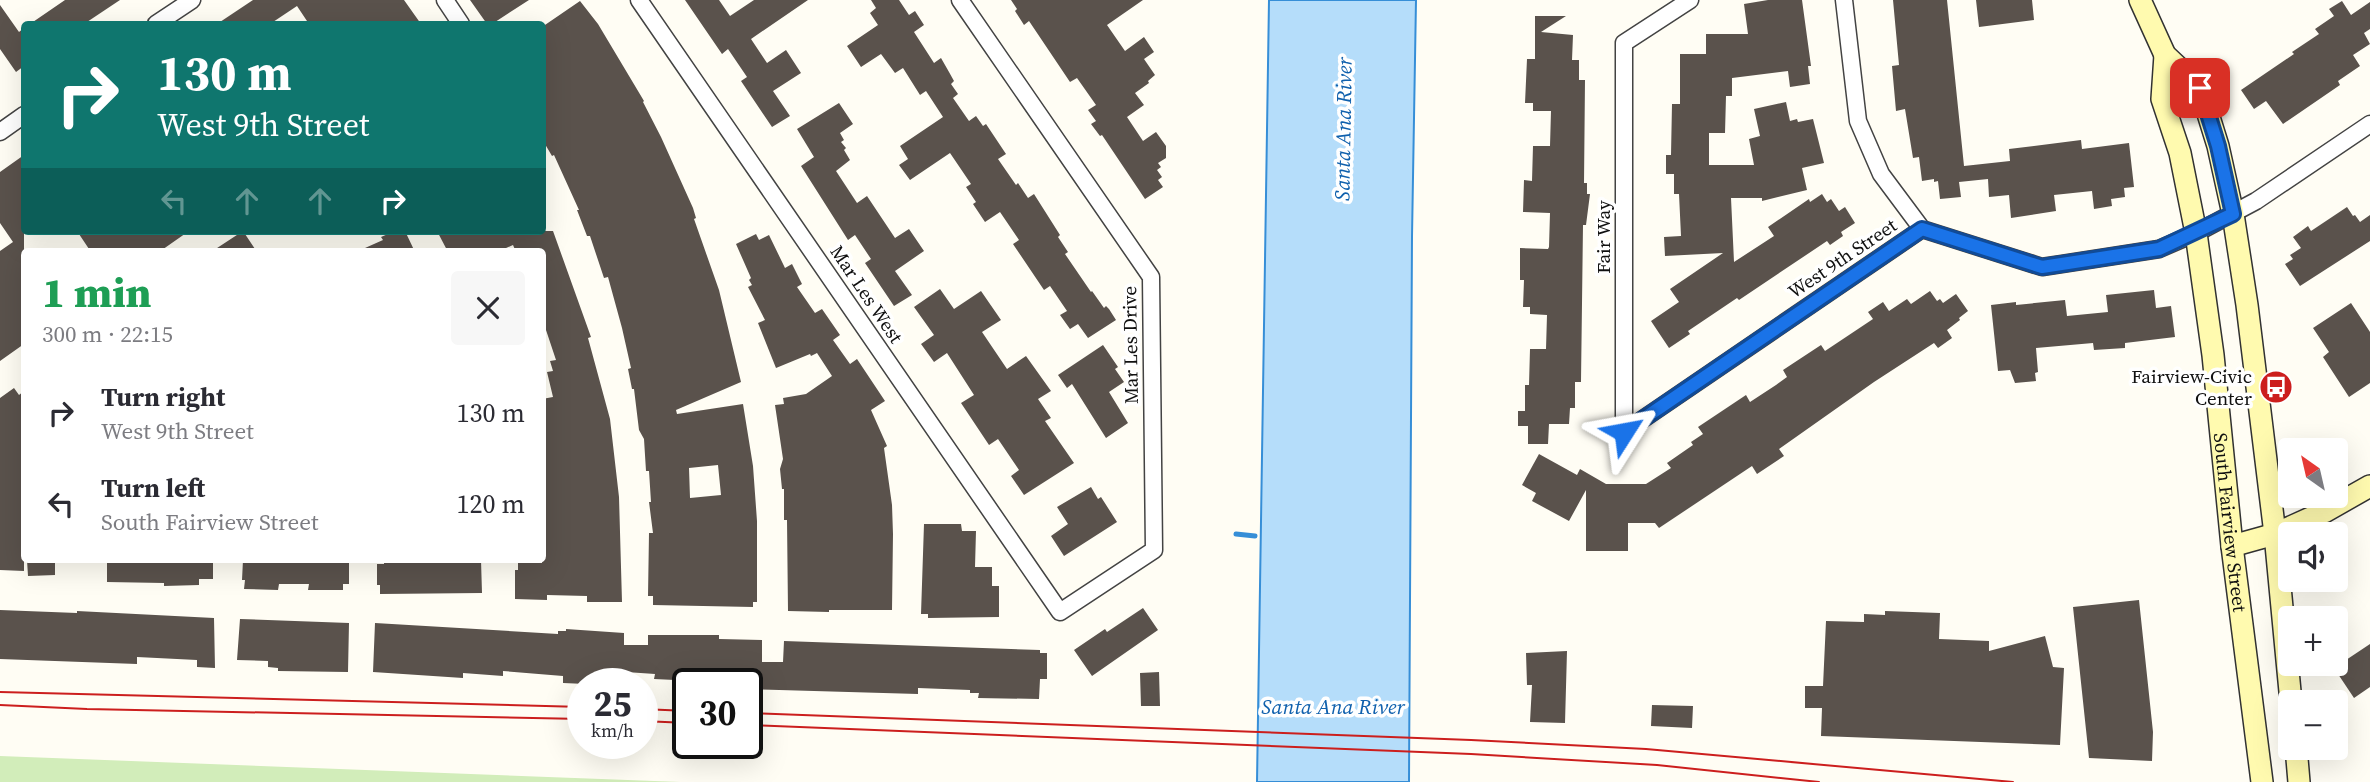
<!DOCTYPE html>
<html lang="en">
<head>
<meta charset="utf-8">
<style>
  body { margin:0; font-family:"Source Serif 4",serif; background:#f7f7f7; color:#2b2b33; height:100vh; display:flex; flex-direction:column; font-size:26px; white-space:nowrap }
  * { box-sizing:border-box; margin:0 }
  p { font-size:23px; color:#7c7c81 }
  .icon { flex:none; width:38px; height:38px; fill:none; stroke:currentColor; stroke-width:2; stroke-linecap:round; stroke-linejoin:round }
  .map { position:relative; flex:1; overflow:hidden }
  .side { position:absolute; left:21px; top:248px; width:525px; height:315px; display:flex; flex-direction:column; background:#fff; border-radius:7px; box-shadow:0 7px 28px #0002 }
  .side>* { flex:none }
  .banner { position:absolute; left:21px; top:21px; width:525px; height:214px; border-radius:7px; box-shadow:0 7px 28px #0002; background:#0f766e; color:#fff; overflow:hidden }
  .needle { width:46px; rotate:326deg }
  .fabs { position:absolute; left:2278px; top:438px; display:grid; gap:14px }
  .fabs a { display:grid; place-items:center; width:70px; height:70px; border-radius:7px; background:#fff; box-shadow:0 7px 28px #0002; font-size:35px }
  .speed { position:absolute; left:567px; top:668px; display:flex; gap:14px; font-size:35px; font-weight:700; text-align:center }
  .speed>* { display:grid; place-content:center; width:91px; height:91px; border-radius:50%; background:#fff; box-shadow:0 7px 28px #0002; line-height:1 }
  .speed small { font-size:18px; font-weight:400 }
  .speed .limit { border:4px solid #111; border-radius:10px; background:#fff; color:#111 }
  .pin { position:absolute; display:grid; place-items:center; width:60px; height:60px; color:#fff; margin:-30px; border-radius:14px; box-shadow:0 4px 10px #0006 }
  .me { position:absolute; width:77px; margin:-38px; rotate:56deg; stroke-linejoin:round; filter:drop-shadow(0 0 5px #0008) }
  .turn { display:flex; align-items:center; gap:24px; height:147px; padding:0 21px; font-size:32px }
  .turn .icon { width:91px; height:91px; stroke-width:2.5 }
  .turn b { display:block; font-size:49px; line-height:60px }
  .lanes { display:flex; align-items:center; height:66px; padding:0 21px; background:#0003; justify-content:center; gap:35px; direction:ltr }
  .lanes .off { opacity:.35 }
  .round { display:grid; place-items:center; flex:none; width:74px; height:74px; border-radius:7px; background:#f7f7f7 }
  .headline { display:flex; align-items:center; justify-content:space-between; height:119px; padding:0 21px }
  h1 { font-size:42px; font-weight:800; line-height:52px; color:#1e9e55 }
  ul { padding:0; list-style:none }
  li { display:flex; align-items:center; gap:21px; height:91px; padding:0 21px }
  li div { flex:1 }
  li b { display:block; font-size:26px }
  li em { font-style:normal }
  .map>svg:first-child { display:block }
  .green { fill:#d2edba }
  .water { fill:#b5ddfa; stroke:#368ed7; stroke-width:2 }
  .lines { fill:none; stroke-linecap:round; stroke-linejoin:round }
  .stream { stroke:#368ed7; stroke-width:5 }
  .building { fill:#5a524c; fill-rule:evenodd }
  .minor-casing { stroke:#434343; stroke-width:19 }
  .secondary-casing { stroke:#323232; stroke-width:24 }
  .minor { stroke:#fff; stroke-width:16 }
  .secondary { stroke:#fffaaf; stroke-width:21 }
  .tram { stroke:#cc1e1d; stroke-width:2 }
  .route-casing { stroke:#114b97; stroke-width:18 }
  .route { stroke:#1a73e8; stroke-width:12 }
  .labels { text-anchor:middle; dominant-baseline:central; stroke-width:7; stroke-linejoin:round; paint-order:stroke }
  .street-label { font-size:19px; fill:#101010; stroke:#fff }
  .poi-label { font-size:19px; fill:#101010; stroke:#fff; text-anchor:end }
  .water-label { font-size:21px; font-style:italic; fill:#0f60ad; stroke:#fff }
</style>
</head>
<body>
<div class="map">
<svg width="2370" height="782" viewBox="0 0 2370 782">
  <rect width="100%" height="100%" fill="#fffdf4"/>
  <path class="green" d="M0 756 681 782H0Z"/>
  <path class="water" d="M1269 0H1416L1412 237 1409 782H1257Z"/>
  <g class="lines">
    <path class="stream" d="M1236 534 1255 536"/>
  </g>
  <path class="building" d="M65 0H120L84 24H30Z
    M253 0H404L421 24H309L297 6 270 24H217Z
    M470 0H529L492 24H487Z
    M685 0H719L730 16 754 0H808L751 39 767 63 786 50 801 73 773 91 790 116 772 127 741 81 747 77 728 49 722 54Z
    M871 0H899L909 15 915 11 924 25 914 32 934 63 941 58 949 72 954 81 951 84 958 94 953 98 969 121 976 116 983 126 986 124 1006 154 998 159 1016 185 1018 183 1028 198 1034 194 1060 235 1058 237 1068 252 1065 254 1091 292 1092 291 1104 308 1106 306 1109 309 1116 320 1088 338 1078 324 1070 329 1060 315 1067 311 1050 286 1044 290 1013 244 1019 240 1000 212 985 222 973 204 976 202 966 187 971 184 950 153 910 180 899 165 908 159 900 146 943 117 926 91 920 95 903 68 895 73 881 54 861 67 847 46 878 25 870 13 876 8Z
    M1011 0H1143L1107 25 1125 51 1144 37 1154 52 1144 59 1155 75 1148 81 1149 83 1135 93 1144 105 1127 117 1143 141 1156 132 1166 146V158L1158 163 1161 167 1157 170 1162 177 1158 180 1163 187 1145 199 1102 135 1100 136 1091 124 1096 121 1088 110 1096 105 1077 78 1070 82 1029 21 1024 25 1015 11 1017 9Z
    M1768 0H1802L1811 66H1808L1810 84 1790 87 1788 71 1732 78V96H1726L1725 133H1709V165H1754L1749 139 1760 136 1754 109 1786 102 1790 121 1797 119 1798 122 1813 119 1824 163 1802 168 1807 190 1762 201V198H1731L1734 262 1774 236 1768 227 1809 199 1810 202 1822 194 1827 202 1831 199 1839 211 1845 207 1855 223 1841 232 1843 236 1830 245 1827 241 1739 300 1737 298 1688 331 1690 334 1669 348 1651 321 1679 302 1670 289 1723 253 1665 256 1664 237 1681 236 1679 194H1674V174H1666V155H1671L1672 104H1680V54H1706V34H1748L1744 4Z
    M1893 0H1947L1964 166 2010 161 2009 149 2081 140 2082 149 2129 143 2134 187 2124 188 2125 197 2111 199 2112 206 2094 209 2092 191 2054 195 2056 211 2011 218 2009 195 1989 197 1988 179 1959 182 1961 197 1940 199 1938 181 1934 182V179L1922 181 1919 157 1913 158 1905 109 1896 111 1892 66 1899 65Z
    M1976 0H2032L2034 20 1979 27Z
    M580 1 598 24 644 101 643 102 661 137 693 208 696 218 694 219 719 290 741 382 676 410 677 414 743 404 753 466 757 521V602H753V607L653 605V596H648L649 533H653L649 502H651L649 471H646L644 439 639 430 634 389H632L628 369 631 368 622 328 608 277 604 278 590 236H587L577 210H579L554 155 552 156 542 139V27ZM718 465 721 495 690 498 689 468Z
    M2342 1 2351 15 2370 2V29L2364 33 2370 44 2353 55 2360 66 2338 81 2340 85 2283 124 2266 101 2254 109 2241 90 2294 54 2292 52 2319 34 2315 29 2334 16 2329 9Z
    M0 5 19 32 24 28V66L16 72 0 49Z
    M1535 16H1566L1541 32 1573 35 1572 60H1579V80H1585L1584 183H1587V194H1590L1586 225H1583L1581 382H1575V408H1570L1569 424H1549L1548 444H1528V426H1518V411H1525V385H1529L1530 349H1546L1547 315 1530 314V307H1523L1524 280H1520V248L1548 249 1549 247 1550 213 1523 212 1524 180 1532 181 1533 146H1550L1551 111H1533V103H1525L1527 59H1535Z
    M839 103 853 124 840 133 844 140 841 142 846 148 844 150 850 160 836 171 857 203 867 196 895 238 909 229 924 251 895 271 912 295 894 306 865 263 871 259 855 235 848 240 801 166 814 157 797 129Z
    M24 155V344L0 361V251L13 242 0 223V172Z
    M2347 207 2353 216 2355 215 2360 222 2370 215V241L2300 286 2285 264 2293 259 2290 255 2301 248 2293 237 2308 226 2311 231Z
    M77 231H189L159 252H91Z
    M243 231 257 252H211Z
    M395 231H405L415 252H356L383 240 381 237Z
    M437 231H553L591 337 588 338 610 419 619 497 622 602H587V596L547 595V600L515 599V570H518V562L542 563V399L553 397 547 372 553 371 550 361 556 360 542 318V252H516L513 245 497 252H448Z
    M756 234 759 240 769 235 785 268 792 264 802 284 797 287 815 313 822 309 840 335 833 340 850 364 857 359 885 401 871 410 887 446 884 448 892 505 893 534 892 610H829V612L788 611 787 520H784V489H782L780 469 783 459 775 405 784 404 783 398 806 394 832 376 817 353 811 356 810 354 776 368 758 323 765 320 748 287 752 285 749 280 751 278 736 244Z
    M940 289 954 309 981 291 1001 320 982 332 1007 369 1026 356 1051 391 1038 399 1051 418 1045 421 1074 463 1024 495 1011 476 1019 470 998 439 989 445 961 403 974 395 947 353 934 362 921 344 934 335 914 307Z
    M2154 290 2156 308 2171 306 2175 337 2125 343V348L2094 350 2093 343 2036 348 2038 372 2035 373 2036 381 2015 383 2010 370 1998 371 1991 305 2016 302V305L2065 300 2067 316 2108 312 2106 295Z
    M1930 291 1937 301 1940 299 1943 303 1956 294 1968 311 1959 318 1960 320 1947 330 1952 338 1938 348 1934 343 1874 382 1779 449 1784 456 1757 474 1752 466 1659 528 1655 523H1628V551H1586V490L1569 521 1532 501 1536 493 1522 485 1539 454 1577 475 1580 469 1606 484H1646L1671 468 1667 463 1693 445 1691 442 1703 434 1698 427 1746 395 1750 402 1776 385 1787 377 1783 370 1821 345 1825 351 1873 319 1868 312 1883 302 1889 311 1907 299 1911 304Z
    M2351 303 2370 332V383L2349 397 2323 357 2329 352 2313 328Z
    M1103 345 1118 367 1115 369 1124 382 1109 392 1128 423 1106 438 1072 384 1067 388 1058 375Z
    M14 388 19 395 24 391V571L0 570V398Z
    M1091 487 1098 499 1101 497 1117 522 1064 556 1051 536 1068 524 1057 507Z
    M924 524H961L962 531H976L975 567H992V586H999V617L928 618V614H921Z
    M27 560H55V575L28 576Z
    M107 560H213V579H199V585L164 586V583L107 582Z
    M243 560H346V563H349V584H343V590H308L309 584H279L278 590 244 589 245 580H242Z
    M384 560H481L482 593 380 594V585H377V564H384Z
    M2139 600 2153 732 2152 761 2089 758 2073 607Z
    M1143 608 1158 630 1092 676 1074 650 1105 629 1107 632Z
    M0 610 77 613V611L214 618 215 668 197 667V660L137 657V664L0 659Z
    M1885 611 1940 613 1939 639 1989 641V651L2045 636 2053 667 2064 668 2060 745 1821 736 1822 708H1805V686H1823L1826 621 1864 622V614L1885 615Z
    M240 619 349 623 348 672 278 671V668L268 667V661L237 660Z
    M375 623 558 634V631H566V629L624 633V645H648V635H719V639L762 640V662H783L784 641 1040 650V653H1047V679H1040L1039 699 978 698 979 693H970V690L918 688V694L747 689V684H696V681L654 679 655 674 626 672 625 684 586 682V684L563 683V676L503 671V676L463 673V678L373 672Z
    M2370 644V687L2354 698 2334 668Z
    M1567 651 1565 723 1530 722 1532 685H1527L1526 653Z
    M1159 672 1160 706H1141L1140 673Z
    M1652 705 1693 706 1692 728 1651 726Z"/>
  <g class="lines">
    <defs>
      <path id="minor" d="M445 0 461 24
        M639 0 1060 612 1154 550 1151 277 960 0
        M1844 0 1858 121 1881 174 1922 229
        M156 24 192 0
        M0 132 24 115
        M1624 432 1922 229 2042 267 2159 249 2196 233 2256 201 2370 124
        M1624 432V43L1690 0"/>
      <g id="secondary">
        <path d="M2140 0 2165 55 2200 88 2218 146 2233 214 2247 305 2275 534 2291 702"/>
        <path id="s1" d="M2165 55 2162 99 2180 153 2196 233 2213 355 2232 546 2262 782"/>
        <path d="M2232 546 2275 534 2324 512 2370 486"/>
        <path d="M2296 747 2299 782"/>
      </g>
    </defs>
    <use href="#minor" class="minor-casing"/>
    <use href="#secondary" class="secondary-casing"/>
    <use href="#minor" class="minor"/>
    <use href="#secondary" class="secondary"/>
    <path class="tram" d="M0 692 583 707
      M0 705 87 709 583 719
      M642 709 688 711
      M747 713 1471 740 1646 749 2013 782
      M642 721 688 723
      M747 725 1471 754 1657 765 1819 782"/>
  </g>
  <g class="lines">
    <defs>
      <path id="route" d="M1624 432 1922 229 2042 267 2159 249 2233 214 2218 146 2200 88"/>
    </defs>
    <use href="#route" class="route-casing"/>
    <use href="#route" class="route"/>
  </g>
  <defs>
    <symbol id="bus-disc" viewBox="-11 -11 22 22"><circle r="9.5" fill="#cc1e1d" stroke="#fff"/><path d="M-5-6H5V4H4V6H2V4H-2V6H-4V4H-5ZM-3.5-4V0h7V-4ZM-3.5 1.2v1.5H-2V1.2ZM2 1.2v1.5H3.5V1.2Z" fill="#fff"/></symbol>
  </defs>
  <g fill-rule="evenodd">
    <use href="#bus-disc" x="2257" y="368" width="38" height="38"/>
  </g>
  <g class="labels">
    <g class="street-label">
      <text transform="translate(1603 237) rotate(-90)">Fair Way</text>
      <text transform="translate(1842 258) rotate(-34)">West 9th Street</text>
      <text transform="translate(867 294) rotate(56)">Mar Les West</text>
      <text transform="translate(1130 345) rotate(-91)">Mar Les Drive</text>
      <text stroke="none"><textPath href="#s1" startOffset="474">South Fairview Street</textPath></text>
    </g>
    <g class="poi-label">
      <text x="2252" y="376">Fairview-Civic<tspan x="2252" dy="22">Center</tspan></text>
    </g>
    <g class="water-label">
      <text transform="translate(1343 129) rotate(-89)">Santa Ana River</text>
      <text x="1333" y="706">Santa Ana River</text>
    </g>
  </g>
</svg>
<div class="fabs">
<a><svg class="needle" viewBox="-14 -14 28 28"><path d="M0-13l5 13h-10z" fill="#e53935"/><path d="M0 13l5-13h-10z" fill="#7c7c81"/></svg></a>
<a><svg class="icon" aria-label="sound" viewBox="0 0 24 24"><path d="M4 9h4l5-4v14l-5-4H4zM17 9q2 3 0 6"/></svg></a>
<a>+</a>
<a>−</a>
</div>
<div class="speed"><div>25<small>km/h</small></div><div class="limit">30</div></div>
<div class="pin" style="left:2200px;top:88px;background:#d93025"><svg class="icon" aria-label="arrive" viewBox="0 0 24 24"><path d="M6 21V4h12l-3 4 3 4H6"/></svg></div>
<svg class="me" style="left:1624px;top:432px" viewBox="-20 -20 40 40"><path d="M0-17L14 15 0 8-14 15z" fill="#1a73e8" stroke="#fff" stroke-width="4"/></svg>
<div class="banner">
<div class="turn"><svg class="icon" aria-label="right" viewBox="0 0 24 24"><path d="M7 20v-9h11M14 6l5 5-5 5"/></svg><div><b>130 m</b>West 9th Street</div></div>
<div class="lanes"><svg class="icon off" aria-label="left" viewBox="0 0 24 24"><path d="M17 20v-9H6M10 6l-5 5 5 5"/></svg><svg class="icon off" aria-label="ahead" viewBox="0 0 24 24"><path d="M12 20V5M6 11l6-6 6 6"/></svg><svg class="icon off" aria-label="ahead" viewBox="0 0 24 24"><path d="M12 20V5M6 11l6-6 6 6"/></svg><svg class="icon" aria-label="right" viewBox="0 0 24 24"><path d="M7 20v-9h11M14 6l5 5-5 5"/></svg></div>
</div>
<section class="side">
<div class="headline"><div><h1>1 min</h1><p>300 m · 22:15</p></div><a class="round"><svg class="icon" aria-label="close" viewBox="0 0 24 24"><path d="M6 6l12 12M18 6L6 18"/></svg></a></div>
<ul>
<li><svg class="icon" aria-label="right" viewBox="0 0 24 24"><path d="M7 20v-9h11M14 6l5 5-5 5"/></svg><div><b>Turn right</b><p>West 9th Street</p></div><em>130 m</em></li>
<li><svg class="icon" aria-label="left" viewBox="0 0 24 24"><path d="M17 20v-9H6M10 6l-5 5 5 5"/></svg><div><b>Turn left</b><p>South Fairview Street</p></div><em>120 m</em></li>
</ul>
</section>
</div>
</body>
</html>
